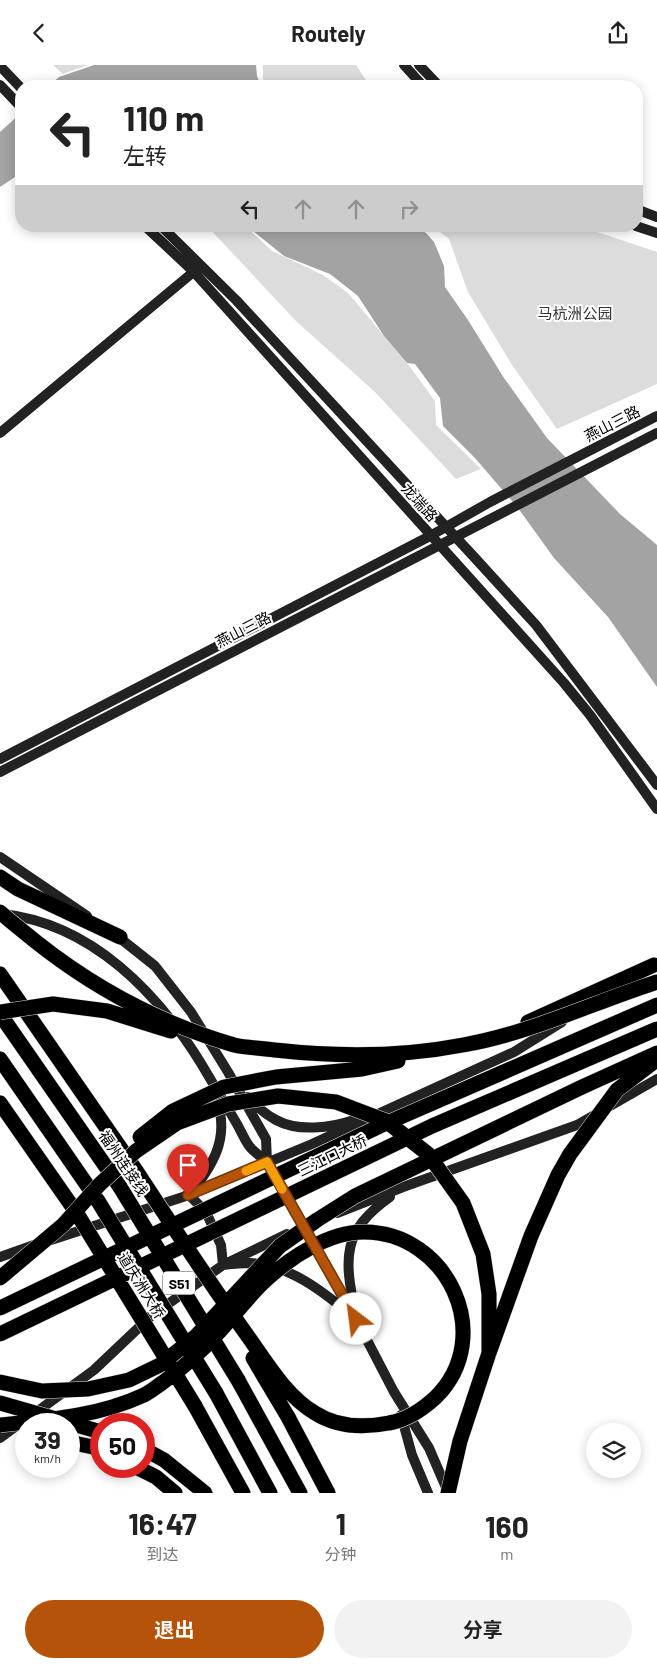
<!DOCTYPE html>
<html lang="zh">
<head>
<meta charset="utf-8">
<style>
  body { margin:0; font-family:Barlow,"Noto Sans SC",sans-serif; background:#f2f2f2; color:#222; height:100vh; display:flex; flex-direction:column; font-size:19px; white-space:nowrap }
  * { box-sizing:border-box; margin:0 }
  p { font-size:16px; color:#767676 }
  .icon { flex:none; width:28px; height:28px; fill:none; stroke:currentColor; stroke-width:2; stroke-linecap:round; stroke-linejoin:round }
  .map { position:relative; height:1428px; overflow:hidden }
  .sheet { display:flex; flex-direction:column; background:#fff; flex:1 }
  .sheet>* { flex:none }
  .top-card { position:absolute; left:15px; top:15px; width:628px; height:152px; border-radius:20px; box-shadow:0 2px 12px #0003; background:#fff; color:#222; overflow:hidden }
  .buttons { position:absolute; left:586px; top:1358px; display:grid; gap:10px }
  .buttons a { display:grid; place-items:center; width:55px; height:55px; border-radius:50%; background:#fff; box-shadow:0 2px 12px #0003; font-size:25px }
  .speed { position:absolute; left:15px; top:1348px; display:flex; gap:10px; font-size:25px; font-weight:700; text-align:center }
  .speed>* { display:grid; place-content:center; width:65px; height:65px; border-radius:50%; background:#fff; box-shadow:0 2px 12px #0003; line-height:1 }
  .speed small { font-size:12px; font-weight:400 }
  .speed .limit { border:8px solid #d22; background:#fff; color:#111 }
  .pin { position:absolute; display:grid; place-items:center; width:42px; height:42px; color:#fff; margin:-51px -21px; border-radius:50% 50% 50% 0; rotate:-45deg; box-shadow:0 0 5px #0007 }
  .pin .icon { rotate:45deg }
  .me { position:absolute; width:55px; margin:-28px; rotate:330deg; stroke-linejoin:round; filter:drop-shadow(0 0 4px #0008) }
  .turn { display:flex; align-items:center; gap:18px; height:105px; padding:0 25px; font-size:22px }
  .turn .icon { width:65px; height:65px; stroke-width:2.5 }
  .turn b { display:block; font-size:35px; line-height:42px }
  .lanes { display:flex; align-items:center; height:48px; padding:0 25px; background:#0003; justify-content:center; gap:25px; direction:ltr }
  .lanes .off { opacity:.35 }
  .eta { display:flex; justify-content:space-evenly; align-items:center; height:85px; text-align:center }
  .eta b { font-size:30px; font-weight:700; line-height:35px }
  .button { display:flex; gap:10px; margin-top:auto; padding:10px 25px }
  .button a { flex:1; height:58px; border-radius:30px; background:#b45309; color:#fff; font-size:20px; font-weight:700; line-height:58px; text-align:center }
  .button a+a { background:#f2f2f2; color:#222 }
  header { display:flex; justify-content:space-between; align-items:center; height:65px; padding:0 25px; background:#fff; font-size:22px; font-weight:700 }
  .map>svg:first-child { display:block }
  .green { fill:#dcdcdc }
  .water { fill:#a3a3a3 }
  .lines { fill:none; stroke-linecap:round; stroke-linejoin:round }
  .highway-casing { stroke:#dbdbdb; stroke-width:16 }
  .secondary { stroke:#222; stroke-width:10 }
  .highway { stroke:#000; stroke-width:15 }
  .highway-bridge-casing { stroke:#dbdbdb; stroke-width:16; stroke-linecap:butt }
  .highway-bridge { stroke:#000; stroke-width:15 }
  .route-casing { stroke:#753606; stroke-width:12 }
  .route { stroke:#b45309; stroke-width:9 }
  .slow { stroke:#f59e0b; stroke-width:9 }
  .labels { text-anchor:middle; dominant-baseline:central; stroke-width:4; stroke-linejoin:round; paint-order:stroke }
  .shield { fill:#fff; stroke:#4c4c4c; stroke-width:1 }
  .shield-label { font-size:14px; font-weight:bold; fill:#000 }
  .park-label { font-size:15px; fill:#333; stroke:#fff }
  .street-label { font-size:15px; fill:#000; stroke:#fff }
</style>
</head>
<body>
<header><svg class="icon" aria-label="back" viewBox="0 0 24 24"><path d="M15 5l-7 7 7 7"/></svg>Routely<svg class="icon" aria-label="share" viewBox="0 0 24 24"><path d="M12 15V3M7 8l5-5 5 5M5 13v7h14v-7"/></svg></header>
<div class="map">
<svg width="657" height="1428" viewBox="0 0 657 1428">
  <rect width="100%" height="100%" fill="#fff"/>
  <path class="green" d="M53 0H88L63 9Z
    M263 0H356L370 21H266L263 14Z
    M207 161H245L272 186 323 210 348 228 410 302 435 336 436 360 481 404 456 414 375 327 296 256Z
    M432 161H579L657 187V319L557 364 512 300 468 227 449 174Z"/>
  <path class="water" d="M94 0H256L257 11 261 21H49L59 12Z
    M21 48V108L0 122V67Z
    M247 161H414L426 168 434 177 444 201 445 222 468 255 504 313 547 373 620 449 657 480V622L608 552 554 493 518 443 475 393 443 361 440 333 415 299 407 298 384 271 358 231 330 209 284 191Z"/>
  <g class="lines">
    <defs>
      <path id="highway" d="M0 812 18 824 120 872
        M0 909 137 1107
        M0 949 120 1122
        M528 957 654 900
        M0 994 98 1136
        M0 1038 76 1147
        M238 1315 300 1428
        M216 1328 270 1428
        M195 1341 243 1428
        M288 1352 328 1428
        M69 1377 93 1382 101 1386
        M144 1384 164 1395 205 1428
        M134 1401 156 1412 175 1428"/>
    </defs>
    <use href="#highway" class="highway-casing"/>
    <path class="secondary" d="M404 0 423 21
      M419 0 439 21
      M0 1 21 23
      M0 20 21 42
      M636 144 657 152
      M145 161 193 206 564 618 590 650 657 744
      M161 161 236 235 475 493 536 560 657 720
      M636 161 657 168
      M0 368 197 204
      M0 694 430 471 490 437 657 351
      M0 707 657 368
      M0 792 87 851
      M3 849C92 859 158 928 202 1000 214 1020 225 1039 237 1059 241 1066 245 1076 250 1082 255 1088 262 1092 267 1097L356 1254 394 1327 429 1383 448 1427
      M116 870 155 901 191 947 228 1007 266 1074 267 1097
      M248 1032C256 1041 265 1049 276 1055 298 1067 331 1063 354 1055
      M217 1036C230 1074 212 1102 189 1130L206 1147 221 1180 223 1200C232 1199 241 1198 250 1198 289 1200 321 1225 350 1249
      M337 1148 403 1122 577 1060 657 1014
      M48 1176 189 1130 312 1079 514 987 562 957
      M0 1192 34 1180
      M355 1246C344 1193 342 1166 390 1132
      M401 1350 412 1390 428 1428
      M31 1351 94 1305 151 1251 223 1200 287 1169
      M0 1373 19 1359"/>
    <use href="#highway" class="highway"/>
    <defs>
      <path id="highway-bridge" d="M0 847C11 857 23 866 35 876 94 923 162 959 234 980 247 983 262 983 275 985 338 992 401 992 463 980 531 968 592 938 657 917
        M0 947 53 939 107 946 171 966
        M140 1072 173 1046 224 1022 276 1012 362 1004 398 996
        M120 1122 238 1315
        M98 1136 216 1328
        M76 1147 195 1341
        M0 1213 63 1160 100 1119 136 1086 177 1058 228 1039 278 1031 336 1037 386 1056 428 1089 463 1138 483 1189 489 1229V1288
        M0 1243 380 1061 657 940
        M0 1269 432 1061 657 964
        M253 1293 288 1352
        M0 1317 42 1326 88 1324 129 1315 160 1300 196 1271 280 1181 317 1155 355 1131 582 1022 657 988
        M0 1338 101 1367
        M0 1360C49 1355 99 1351 144 1330 150 1327 156 1322 162 1318 183 1303 202 1286 219 1267 235 1250 249 1230 267 1214 291 1192 329 1167 363 1167 447 1166 497 1271 436 1332 423 1344 407 1355 389 1358 364 1363 337 1362 315 1348 286 1331 267 1298 247 1270 209 1217 173 1162 137 1107
        M448 1428 460 1376 489 1288 531 1171 558 1110 570 1089 617 1025 655 996"/>
    </defs>
    <use href="#highway-bridge" class="highway-bridge-casing"/>
    <use href="#highway-bridge" class="highway-bridge"/>
  </g>
  <g class="lines">
    <defs>
      <path id="route" d="M188 1130 267 1097 356 1254"/>
    </defs>
    <use href="#route" class="route-casing"/>
    <use href="#route" class="route"/>
    <path class="slow" d="M246 1106 267 1097 282 1124"/>
  </g>
  <g class="labels">
    <rect class="shield" x="163" y="1206.5" width="32" height="23" rx="4"/>
    <g class="shield-label">
      <text x="179" y="1218">S51</text>
    </g>
    <g class="park-label">
      <text x="575" y="248">马杭洲公园</text>
    </g>
    <g class="street-label">
      <text transform="translate(612 358) rotate(-27)">燕山三路</text>
      <text transform="translate(420 437) rotate(48)">龙瑞路</text>
      <text transform="translate(243 564) rotate(-27)">燕山三路</text>
      <text transform="translate(332 1090) rotate(-26)">三江口大桥</text>
      <text transform="translate(124 1098) rotate(56)">福州连接线</text>
      <text transform="translate(142 1220) rotate(58)">道庆洲大桥</text>
    </g>
  </g>
</svg>
<div class="buttons">
<a><svg class="icon" aria-label="layers" viewBox="0 0 24 24"><path d="M12 4l9 5-9 5-9-5zM3 14l9 5 9-5"/></svg></a>
</div>
<div class="speed"><div>39<small>km/h</small></div><div class="limit">50</div></div>
<div class="pin" style="left:188px;top:1130px;background:#d93025"><svg class="icon" aria-label="arrive" viewBox="0 0 24 24"><path d="M6 21V4h12l-3 4 3 4H6"/></svg></div>
<svg class="me" style="left:356px;top:1254px" viewBox="-20 -20 40 40"><circle r="19" fill="#fff"/><path d="M0-13L10 11 0 6-10 11z" fill="#b45309"/></svg>
<div class="top-card">
<div class="turn"><svg class="icon" aria-label="left" viewBox="0 0 24 24"><path d="M17 20v-9H6M10 6l-5 5 5 5"/></svg><div><b>110 m</b>左转</div></div>
<div class="lanes"><svg class="icon" aria-label="left" viewBox="0 0 24 24"><path d="M17 20v-9H6M10 6l-5 5 5 5"/></svg><svg class="icon off" aria-label="ahead" viewBox="0 0 24 24"><path d="M12 20V5M6 11l6-6 6 6"/></svg><svg class="icon off" aria-label="ahead" viewBox="0 0 24 24"><path d="M12 20V5M6 11l6-6 6 6"/></svg><svg class="icon off" aria-label="right" viewBox="0 0 24 24"><path d="M7 20v-9h11M14 6l5 5-5 5"/></svg></div>
</div>
</div>
<section class="sheet">
<div class="eta">
<div><b>16:47</b><p>到达</p></div>
<div><b>1</b><p>分钟</p></div>
<div><b>160</b><p>m</p></div>
</div>
<div class="button"><a>退出</a><a>分享</a></div>
</section>
</body>
</html>
